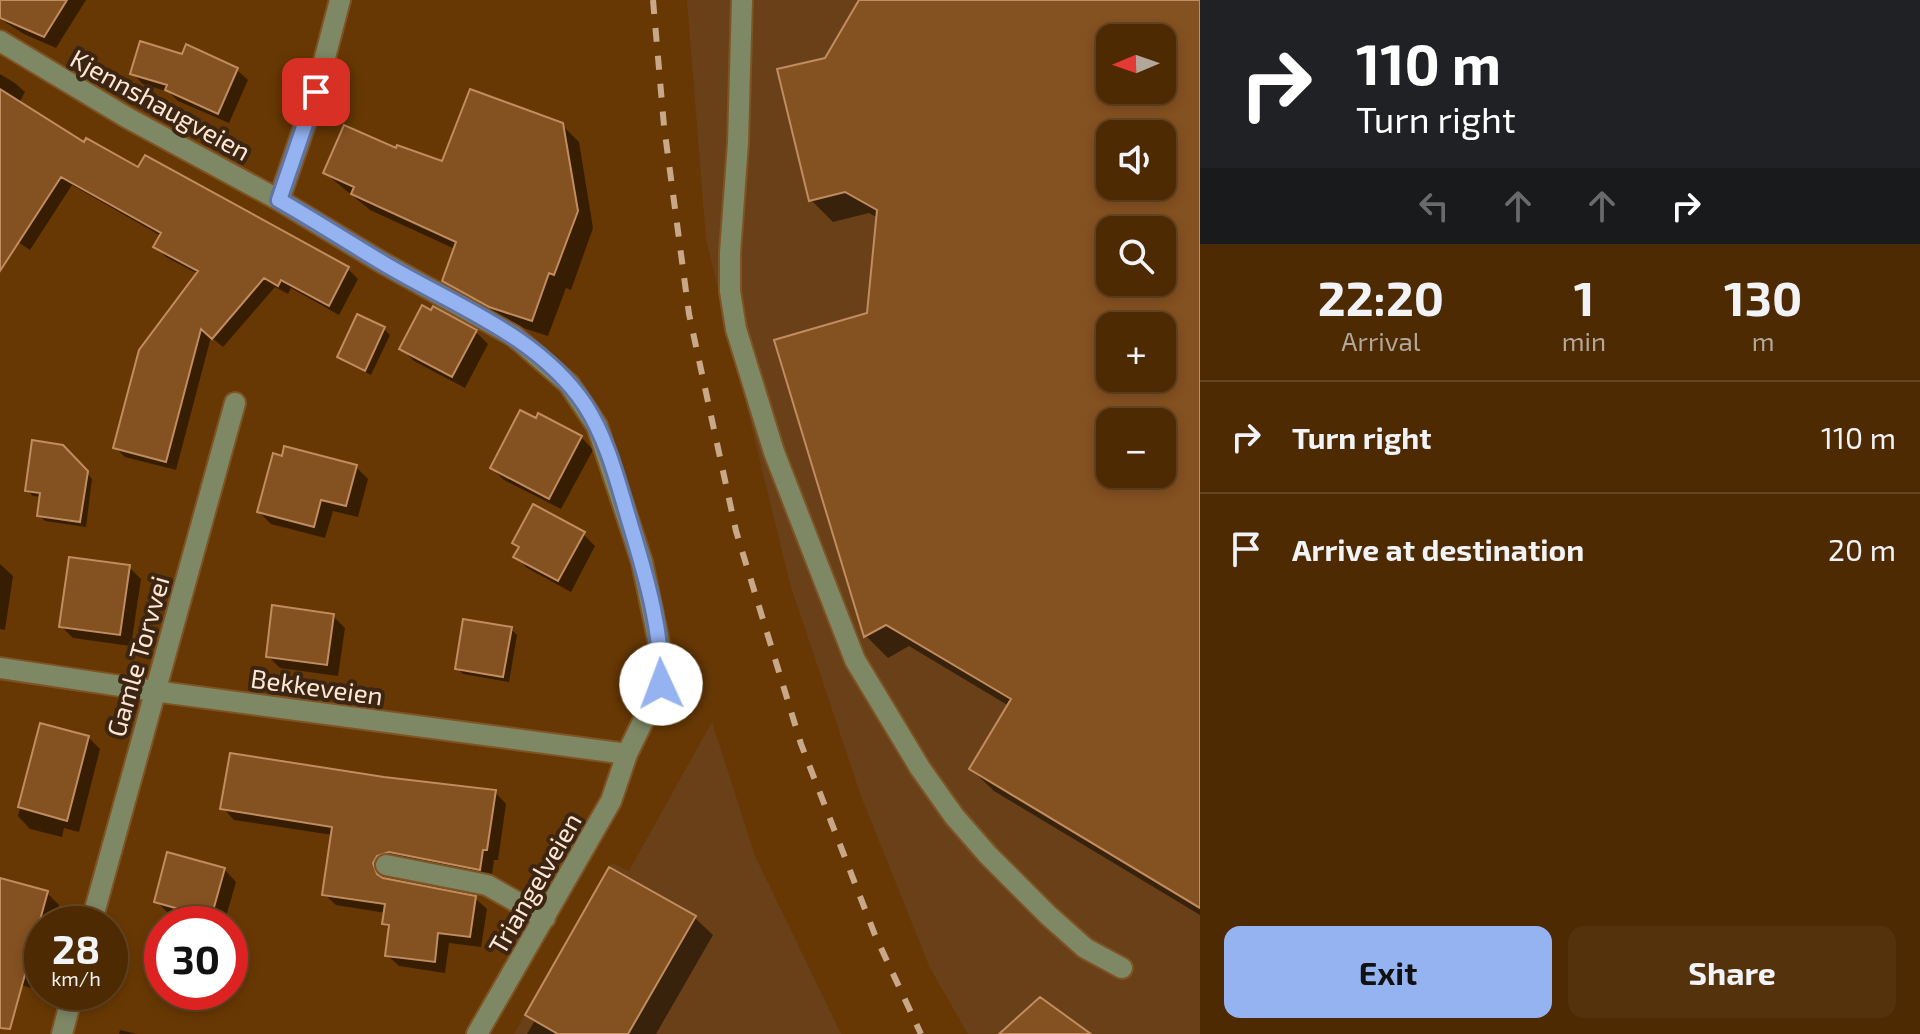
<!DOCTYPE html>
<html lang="en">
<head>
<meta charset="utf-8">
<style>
  body { margin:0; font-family:"Exo 2",sans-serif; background:#54320c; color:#f1f3f6; height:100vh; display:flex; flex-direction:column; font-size:30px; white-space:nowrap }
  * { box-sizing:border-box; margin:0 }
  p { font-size:26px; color:#b3a799 }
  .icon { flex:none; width:44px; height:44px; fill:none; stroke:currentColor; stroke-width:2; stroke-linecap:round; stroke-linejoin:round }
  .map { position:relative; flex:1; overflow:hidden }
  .drawer { display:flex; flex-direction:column; background:#4d2a02; width:720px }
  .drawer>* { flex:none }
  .top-card { background:#202124; color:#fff; overflow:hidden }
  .needle { width:52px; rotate:268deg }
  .controls { position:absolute; left:1096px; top:24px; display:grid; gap:16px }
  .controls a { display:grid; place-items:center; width:80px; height:80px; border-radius:16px; background:#4d2a02; box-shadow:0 4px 12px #0003,0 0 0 2px #644624; font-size:40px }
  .speed { position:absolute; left:24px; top:906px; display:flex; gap:16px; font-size:40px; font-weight:700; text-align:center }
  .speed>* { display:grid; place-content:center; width:104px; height:104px; border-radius:50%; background:#4d2a02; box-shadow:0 4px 12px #0003,0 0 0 2px #644624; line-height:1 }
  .speed small { font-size:20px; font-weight:400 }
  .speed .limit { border:12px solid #d22; background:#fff; color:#111 }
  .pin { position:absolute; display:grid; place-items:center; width:68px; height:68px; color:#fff; margin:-34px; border-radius:16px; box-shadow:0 4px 12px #0006 }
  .me { position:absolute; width:88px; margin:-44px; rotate:358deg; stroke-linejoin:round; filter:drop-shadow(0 0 6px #0008) }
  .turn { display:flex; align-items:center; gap:28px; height:168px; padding:0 24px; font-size:36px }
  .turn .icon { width:104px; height:104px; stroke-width:2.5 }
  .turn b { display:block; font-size:56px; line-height:68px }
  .lanes { display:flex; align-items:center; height:76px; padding:0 24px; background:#0003; justify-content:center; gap:40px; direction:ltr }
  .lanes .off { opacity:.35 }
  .eta { display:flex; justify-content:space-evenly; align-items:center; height:136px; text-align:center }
  .eta b { font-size:48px; font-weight:700; line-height:56px }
  .button { display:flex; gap:16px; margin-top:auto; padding:16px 24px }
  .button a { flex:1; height:92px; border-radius:16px; background:#95b2f1; color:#111; font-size:32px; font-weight:700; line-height:92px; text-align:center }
  .button a+a { background:#54320c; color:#f1f3f6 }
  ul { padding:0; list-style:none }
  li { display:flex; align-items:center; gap:24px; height:112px; padding:0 24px; border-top:2px solid #644624 }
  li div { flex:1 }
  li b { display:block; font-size:30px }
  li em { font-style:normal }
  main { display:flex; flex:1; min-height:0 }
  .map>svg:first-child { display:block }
  .built { fill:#6a4018; fill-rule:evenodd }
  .shadow { fill:#0007; fill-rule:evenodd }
  .building { fill:#845120; stroke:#c18c5f; stroke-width:2; fill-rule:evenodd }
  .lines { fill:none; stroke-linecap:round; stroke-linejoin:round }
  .minor-casing { stroke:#7f5425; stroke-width:24 }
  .minor { stroke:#7e8865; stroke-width:20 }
  .rail { stroke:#c8a889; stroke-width:6; stroke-dasharray:14 14; stroke-linecap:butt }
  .route-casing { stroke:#61749d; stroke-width:20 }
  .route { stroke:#95b2f1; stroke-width:14 }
  .labels { text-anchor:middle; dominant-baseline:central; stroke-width:8; stroke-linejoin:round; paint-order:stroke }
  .street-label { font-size:26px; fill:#ffe7d5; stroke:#3c2613 }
</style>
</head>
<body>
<main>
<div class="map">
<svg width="1200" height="1034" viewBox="0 0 1200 1034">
  <rect width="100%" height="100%" fill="#673803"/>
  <path class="built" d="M687 0H1200V1034H968L930 968 861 796 790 584 706 239ZM1110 38H1162V90H1110ZM1110 134H1162V186H1110ZM1110 230H1162V282H1110ZM1110 326H1162V378H1110ZM1110 422H1162V474H1110Z
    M712 722 755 856 841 1034H514L612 863 629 871Z"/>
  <path class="shadow" d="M0 0H86L56 48 24 34 0 19Z
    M861 0H1200V915L994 791 971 769 1009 706 909 646 888 658 866 636 869 314 878 218 869 213 833 222 811 200 826 60ZM1110 38H1162V90H1110ZM1110 134H1162V186H1110ZM1110 230H1162V282H1110ZM1110 326H1162V378H1110ZM1110 422H1162V474H1110Z
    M237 70 248 80 229 123 178 101 169 92 143 84 132 73Z
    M0 74 15 83 25 92 19 103 85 145 139 170 146 157 348 269 358 279 339 315 291 288 288 294 275 287 223 347 211 337 176 470 125 457 115 447 198 274 166 257 156 247 161 236 72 185 30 250 0 230Z
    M562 125 579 142 593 228 571 290 566 288 548 336 508 323 461 297 444 280 455 249 370 210 325 173 397 151 443 164Z
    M358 317 384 329 390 335 371 375 345 362 339 357Z
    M476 332 488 344 465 388 414 361 402 349Z
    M581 437 593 450 561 509 504 480 492 468Z
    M62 446 92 479 86 527 45 521 39 515 42 497 33 496 27 490Z
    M356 467 368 479 358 517 333 511 325 538 271 524 259 512Z
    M583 534 595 546 571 592 527 568 515 556 520 549 514 543Z
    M0 564 13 576 5 630 0 629Z
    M129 567 141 579 131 646 73 638 61 626Z
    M333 616 345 628 338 676 280 668 268 656Z
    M511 629 517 635 509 682 463 674 457 668Z
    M41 725 88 737 100 749 79 832 64 828 62 837 30 829 18 816Z
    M384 779 495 792 506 804 498 860H494L491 881 388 867 384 876 385 880 475 898 487 909 481 947 449 943 445 973 399 966 387 955 390 930 384 924 386 913 336 905 324 894 333 835 234 820 223 808Z
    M224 869 236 882 224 924H206L168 913 156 901Z
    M610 869 695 918 713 935 656 1034H527L534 1022 527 1015Z
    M0 880 47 893 59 905 53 924H42V964L35 989 0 979Z
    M120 1030 137 1034H119Z"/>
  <path class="building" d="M0 0H67L44 37 0 18Z
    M859 0H1200V908L969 769 1011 699 886 625 864 637 774 340 867 313 877 210 845 192 809 201 777 69 825 58ZM1110 38H1162V90H1110ZM1110 134H1162V186H1110ZM1110 230H1162V282H1110ZM1110 326H1162V378H1110ZM1110 422H1162V474H1110Z
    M140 41 182 54 186 44 238 68 218 114 165 90 167 85 130 74Z
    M0 89 84 142 86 138 138 167 145 155 349 267 329 306 281 280 278 286 264 278 212 339 201 329 166 462 113 448 139 350 198 271 153 247 161 233 61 177 0 271Z
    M470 89 563 123 578 211 554 275 549 273 532 321 489 307 442 281 456 242 351 194 354 187 323 173 344 125 396 148 397 145 442 161Z
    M422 305 431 310 433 306 477 330 452 377 399 349Z
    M357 314 385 327 365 371 337 357Z
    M520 410 536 418 538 413 582 436 549 499 490 468Z
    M32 440 63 445 88 471 80 522 37 516 40 493 25 491Z
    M284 446 357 465 346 506 321 500 314 527 257 512 273 453 282 456Z
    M533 504 585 532 558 581 513 557 519 547 512 543Z
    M69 557 130 565 120 635 59 627Z
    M272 605 334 614 327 665 266 657Z
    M463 619 512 627 503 677 455 669Z
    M40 723 89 736 67 821 18 807Z
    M230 753 384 777 496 790 487 850H483L480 870 389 852 377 856 373 863 377 874 383 878 476 896 470 937 438 933 435 962 385 956 389 925 382 924 385 904 322 895 332 827 220 809Z
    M167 852 225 868 211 918 154 902Z
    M609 867 696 916 628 1034H558L525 1015Z
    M0 878 48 891 10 1029 0 1028Z
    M1040 997 1091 1034H999Z"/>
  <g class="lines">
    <defs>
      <path id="minor" d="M742 0 738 143 730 253V291L736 329 774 452 855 660 920 768 954 816 988 855 1048 915 1085 948 1122 968
        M0 41 126 117 279 200 383 263 514 336 569 384 597 426 642 562 661 653V684L627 754 611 801 477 1034
        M279 200 316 92 340 0
        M0 668 154 691 627 754
        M386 865 487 885 545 918
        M91 924 235 403
        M62 1034 73 992"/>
    </defs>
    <use href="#minor" class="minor-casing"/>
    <use href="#minor" class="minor"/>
    <path class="rail" d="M653 0 664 126 689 314 736 531 801 744 875 935 921 1034"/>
  </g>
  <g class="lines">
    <defs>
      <path id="route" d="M316 92 279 200C314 220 348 242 383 263 453 305 538 335 585 405 609 442 619 488 632 530 647 580 662 632 661 684"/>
    </defs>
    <use href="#route" class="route-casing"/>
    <use href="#route" class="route"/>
  </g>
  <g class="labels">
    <g class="street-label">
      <text transform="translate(161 104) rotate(29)">Kjennshaugveien</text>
      <text transform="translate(137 656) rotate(-74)">Gamle Torvvei</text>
      <text transform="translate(317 686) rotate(8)">Bekkeveien</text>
      <text transform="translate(534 883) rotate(-60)">Triangelveien</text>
    </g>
  </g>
</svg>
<div class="controls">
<a><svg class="needle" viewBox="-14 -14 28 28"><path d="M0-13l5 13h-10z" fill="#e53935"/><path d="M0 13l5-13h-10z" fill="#b3a799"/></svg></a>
<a><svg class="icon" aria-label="sound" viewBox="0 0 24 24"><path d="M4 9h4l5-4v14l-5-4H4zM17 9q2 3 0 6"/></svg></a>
<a><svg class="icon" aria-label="search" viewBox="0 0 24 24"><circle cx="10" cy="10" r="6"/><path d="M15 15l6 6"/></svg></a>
<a>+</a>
<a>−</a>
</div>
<div class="speed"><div>28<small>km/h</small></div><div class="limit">30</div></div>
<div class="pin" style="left:316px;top:92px;background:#d93025"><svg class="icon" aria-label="arrive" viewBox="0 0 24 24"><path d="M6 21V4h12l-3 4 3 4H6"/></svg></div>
<svg class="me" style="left:661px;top:684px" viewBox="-20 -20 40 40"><circle r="19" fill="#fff"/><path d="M0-13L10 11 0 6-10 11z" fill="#95b2f1"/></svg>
</div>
<section class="drawer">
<div class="top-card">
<div class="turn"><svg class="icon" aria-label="right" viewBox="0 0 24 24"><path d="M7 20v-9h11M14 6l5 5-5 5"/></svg><div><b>110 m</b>Turn right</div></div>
<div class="lanes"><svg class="icon off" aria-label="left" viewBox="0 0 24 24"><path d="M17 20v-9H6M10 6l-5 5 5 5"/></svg><svg class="icon off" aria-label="ahead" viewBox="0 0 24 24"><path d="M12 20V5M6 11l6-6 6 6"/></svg><svg class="icon off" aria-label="ahead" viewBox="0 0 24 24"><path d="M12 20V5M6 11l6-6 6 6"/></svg><svg class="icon" aria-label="right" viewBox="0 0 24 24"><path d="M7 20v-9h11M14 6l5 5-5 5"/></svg></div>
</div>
<div class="eta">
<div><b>22:20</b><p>Arrival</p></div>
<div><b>1</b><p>min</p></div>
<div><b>130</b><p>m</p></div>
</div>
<ul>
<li><svg class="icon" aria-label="right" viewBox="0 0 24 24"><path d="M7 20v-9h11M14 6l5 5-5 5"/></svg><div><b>Turn right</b></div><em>110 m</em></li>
<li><svg class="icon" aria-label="arrive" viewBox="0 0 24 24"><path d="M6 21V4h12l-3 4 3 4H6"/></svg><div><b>Arrive at destination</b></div><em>20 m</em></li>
</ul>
<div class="button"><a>Exit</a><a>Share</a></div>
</section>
</main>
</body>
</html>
